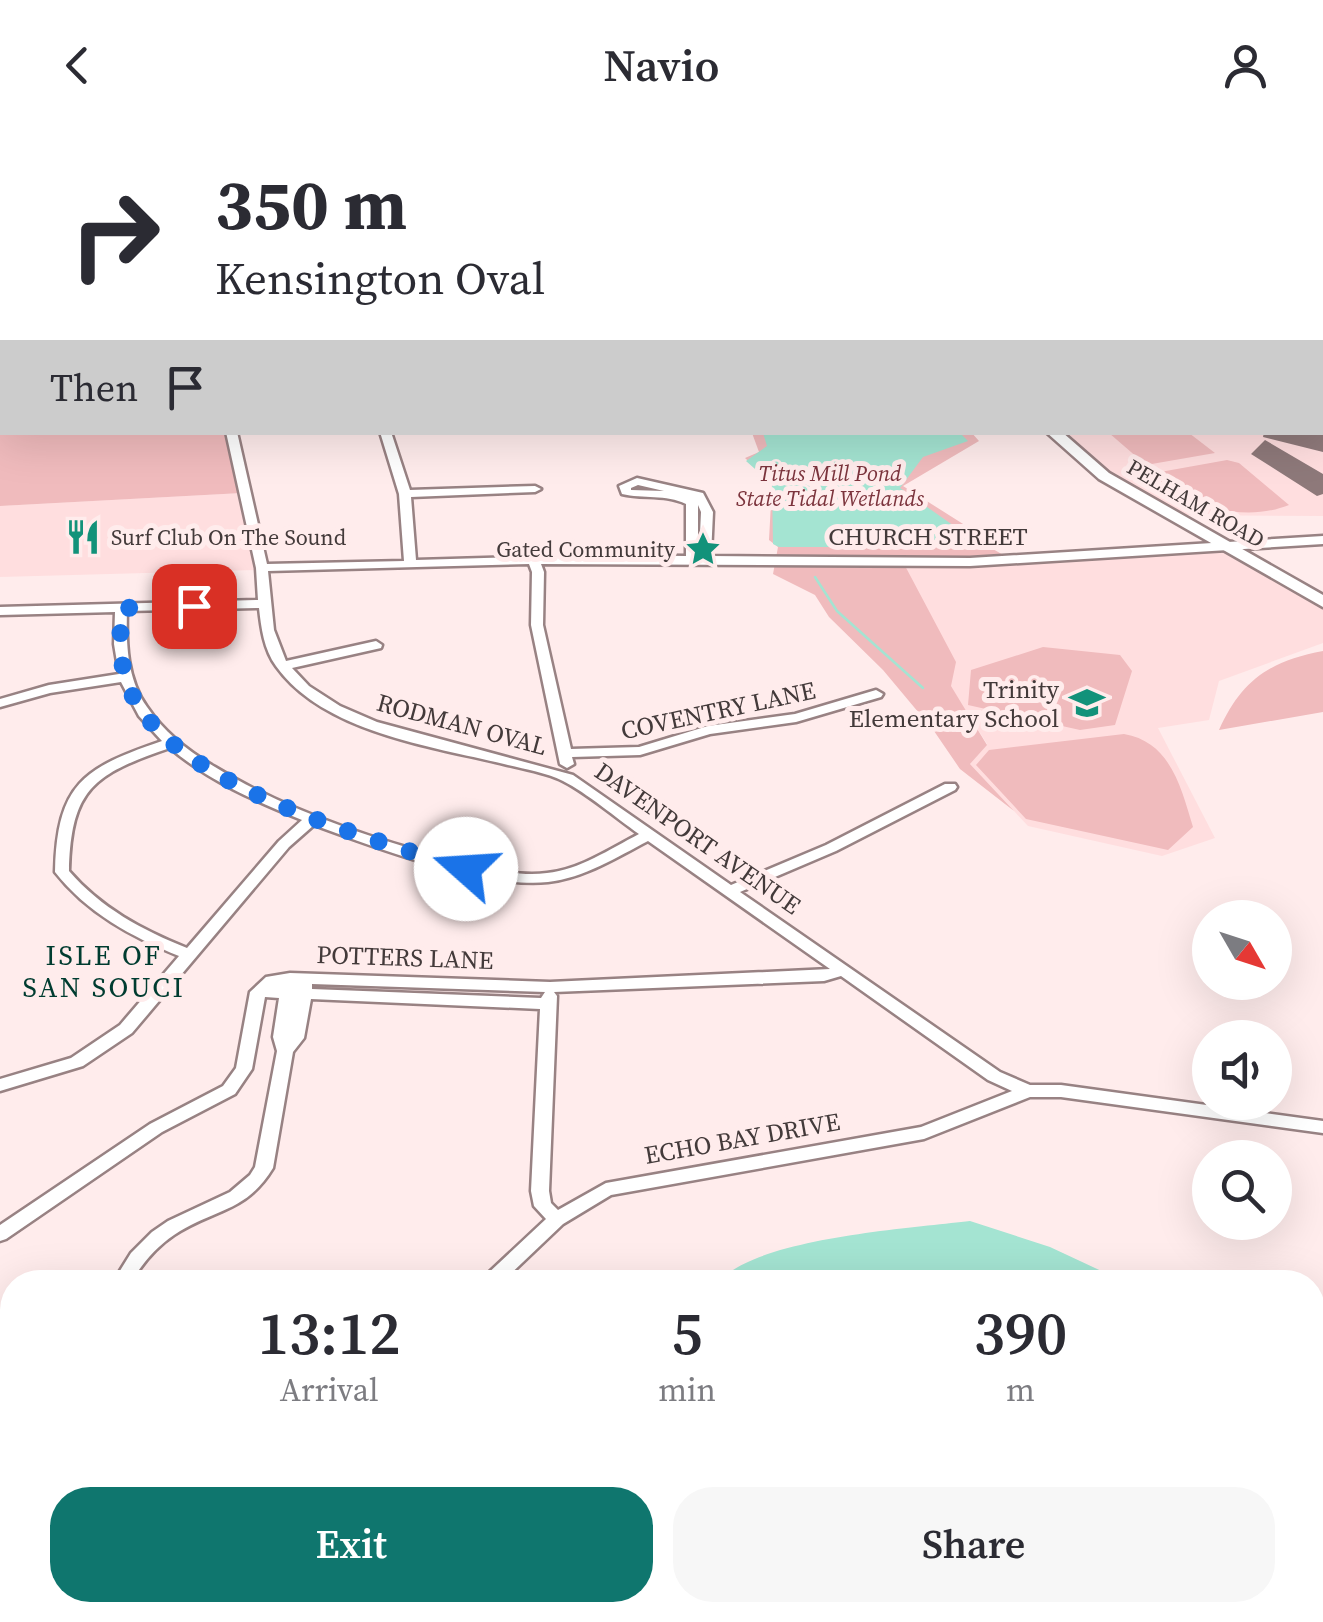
<!DOCTYPE html>
<html lang="en">
<head>
<meta charset="utf-8">
<style>
  body { margin:0; font-family:"Source Serif 4",serif; background:#f7f7f7; color:#2b2b33; height:100vh; display:flex; flex-direction:column; font-size:38px; white-space:nowrap }
  * { box-sizing:border-box; margin:0 }
  p { font-size:32px; color:#7c7c81 }
  .icon { flex:none; width:55px; height:55px; fill:none; stroke:currentColor; stroke-width:2; stroke-linecap:round; stroke-linejoin:round }
  .map { position:relative; flex:1; overflow:hidden }
  .side { position:absolute; left:0px; top:1140px; width:1325px; height:352px; display:flex; flex-direction:column; background:#fff; border-radius:40px 40px 0 0; box-shadow:0 10px 40px #0002 }
  .side>* { flex:none }
  .top-card { position:absolute; left:0px; top:0px; width:1325px; height:305px; box-shadow:0 10px 40px #0002; background:#fff; color:#2b2b33; overflow:hidden }
  .needle { width:65px; rotate:129deg }
  .buttons { position:absolute; left:1192px; top:770px; display:grid; gap:20px }
  .buttons a { display:grid; place-items:center; width:100px; height:100px; border-radius:50%; background:#fff; box-shadow:0 10px 40px #0002; font-size:50px }
  .pin { position:absolute; display:grid; place-items:center; width:85px; height:85px; color:#fff; margin:-42px; border-radius:20px; box-shadow:0 5px 15px #0006 }
  .me { position:absolute; width:110px; margin:-55px; rotate:289deg; stroke-linejoin:round; filter:drop-shadow(0 0 8px #0008) }
  .turn { display:flex; align-items:center; gap:35px; height:210px; padding:0 50px; font-size:45px }
  .turn .icon { width:130px; height:130px; stroke-width:2.5 }
  .turn b { display:block; font-size:70px; line-height:85px }
  .then { display:flex; align-items:center; height:95px; padding:0 50px; background:#0003; gap:20px; font-size:38px }
  .eta { display:flex; justify-content:space-evenly; align-items:center; height:170px; text-align:center }
  .eta b { font-size:60px; font-weight:600; line-height:70px }
  .cta { display:flex; gap:20px; margin-top:auto; padding:20px 50px }
  .cta a { flex:1; height:115px; border-radius:40px; background:#0f766e; color:#fff; font-size:40px; font-weight:600; line-height:115px; text-align:center }
  .cta a+a { background:#f7f7f7; color:#2b2b33 }
  header { display:flex; justify-content:space-between; align-items:center; height:130px; padding:0 50px; background:#fff; font-size:45px; font-weight:600 }
  .map>svg:first-child { display:block }
  .built { fill:#ffdedf }
  .green { fill:#f0bbbd }
  .water { fill:#a4e4d2 }
  .lines { fill:none; stroke-linecap:round; stroke-linejoin:round }
  .stream { stroke:#a4e4d2; stroke-width:2.5 }
  .building { fill:#8e797a }
  .minor-casing { stroke:#988283; stroke-width:5 }
  .major-casing { stroke:#988283; stroke-width:5 }
  .minor { fill:#fff; fill-rule:evenodd }
  .major { fill:#fff; fill-rule:evenodd }
  .route { stroke:#1a73e8; stroke-width:18; stroke-dasharray:0 32.4 }
  .labels { text-anchor:middle; dominant-baseline:central; stroke-width:10; stroke-linejoin:round; paint-order:stroke }
  .far-park-label { font-size:22px; font-style:italic; fill:#7c343d; stroke:#ffecec }
  .far-street-label { font-size:22px; fill:#433a3a; stroke:#ffecec }
  .far-poi-label { font-size:22px; fill:#433a3a; stroke:#ffecec; text-anchor:start }
  .street-label { font-size:25px; fill:#433a3a; stroke:#ffecec }
  .poi-label { font-size:25px; fill:#433a3a; stroke:#ffecec; text-anchor:end }
  .neighbourhood-label { font-size:28px; letter-spacing:2.5px; fill:#003c30; stroke:#ffecec }
</style>
</head>
<body>
<header><svg class="icon" aria-label="back" viewBox="0 0 24 24"><path d="M15 5l-7 7 7 7"/></svg>Navio<svg class="icon" aria-label="person" viewBox="0 0 24 24"><circle cx="12" cy="8" r="4"/><path d="M4 21q1-7 8-7t8 7"/></svg></header>
<div class="map">
<svg width="1323" height="1492" viewBox="0 0 1323 1492">
  <rect width="100%" height="100%" fill="#ffecec"/>
  <path class="built" d="M1323 240V386L1172 385 1106 345 1056 303 1322 302Z
    M242 363 260 440 0 447V376Z
    M1226 417 1323 474V513L1219 551 1209 590 1158 598 1215 708 1162 726 1028 696 970 634 987 614 950 555 903 431Z"/>
  <path class="green" d="M0 223 2 302 227 303 242 363 0 376Z
    M971 302 979 311 903 356 990 411H979L1012 430 903 432 956 532 951 556 987 615 970 634 1014 681 960 639 934 601 883 540 829 487 815 465 773 444 778 417 769 410 772 354 745 328 759 322 752 303Z
    M1109 303H1189L1215 323 1146 335Z
    M1227 330 1239 333 1289 375C1239 395 1181 371 1138 346Z
    M1043 517 1120 525 1132 541 1115 595 1080 600 968 575 971 540Z
    M1323 521V582L1219 600C1241 551 1269 531 1323 521Z
    M1124 604C1171 612 1181 658 1193 697L1168 720 1026 689 976 635 989 620Z"/>
  <path class="water" d="M763 303H960L968 311 923 327 900 358 984 417H779L773 414 772 354 746 331 767 316Z
    M970 1091 1050 1117 1125 1152H719C755 1108 913 1098 970 1091Z
    M1313 1240 1323 1246V1492H25L6 1480 12 1475V1480H1312Z"/>
  <g class="lines">
    <path class="stream" d="M815 447 837 481 923 558"/>
  </g>
  <path class="building" d="M1264 302H1323V322L1263 307Z
    M1265 310 1323 344V364L1317 366 1251 324Z"/>
  <g class="lines">
    <defs>
      <path id="minor" d="M769 0H777V2H769Z
        M903 0H913L910 2H901Z
        M930 0H942L944 2H933Z
        M1322 32H1323V38H1322Z
        M0 40H2V45L0 46Z
        M1322 78H1323V84H1322Z
        M1322 121H1323V127H1322Z
        M1322 162H1323V169H1322Z
        M0 192H2V198H0Z
        M1322 237H1323V243H1322Z
        M226 302H237L267 434 404 431 399 364 380 302H391L410 360 535 356 541 359 535 362 411 367 416 430 593 425 686 426V374C666 364 643 369 622 364L619 356 637 348 703 363 713 382 711 426 970 428 1323 406V414L970 436 541 434 544 442 543 495 571 619 639 617 708 596 795 584 876 560 883 564 881 567 796 592 710 604 640 625 572 627 574 634 567 638 560 634 531 495 532 442 529 434 268 441 274 500 286 531 376 511 382 515 381 518 292 538 309 556 340 576 377 592 573 645 731 755 826 715 945 654H955L957 657 955 660 836 721 740 762 1000 942 1030 955H1061L1323 991V1003L1061 967H1030L924 1009 611 1065 563 1094 502 1152H482L484 1147 546 1089 534 1076 531 1061 540 879 311 869 304 908 293 922 273 1038C246 1083 213 1079 174 1105 156 1117 142 1134 131 1152H113L131 1123 152 1102 168 1091 230 1062 250 1045 255 1037 277 921 273 907 279 868 265 867 252 939 235 964 162 1002 6 1109 0 1111V1095L150 994 223 956 236 938 250 862 266 847 290 843 550 852 830 839 648 711C617 727 584 748 548 752 485 759 374 717 314 695L289 717 132 903 83 936 0 961V949L71 928 120 895 179 826C132 807 87 783 55 742 57 654 83 638 162 611L139 586 121 552 50 563 0 577V569L49 555 119 544 114 514 115 482 0 485V477L258 470 256 438ZM638 355 664 361 631 360V358ZM698 375 701 382 699 426H698ZM259 478C261 497 264 520 276 536 323 602 430 616 504 634 523 639 545 642 563 651 587 663 616 688 639 704 610 719 579 740 547 743 515 747 480 737 449 729 371 709 284 679 215 637 189 622 164 602 147 577 127 549 126 514 127 481ZM170 618C209 651 255 671 302 690L279 711 187 818C142 800 101 778 69 741 71 658 94 644 170 618ZM841 846 988 950 1012 961 921 997 606 1053 558 1080 551 1073 549 1061 557 866 554 862 824 851ZM312 854 545 862 541 868 312 859Z
        M12 1330V1348L0 1353V1335Z"/>
      <path id="major" d="M1046 302H1062L1109 343 1323 465V477L1099 349Z"/>
    </defs>
    <use href="#minor" class="minor-casing"/>
    <use href="#major" class="major-casing"/>
    <use href="#minor" class="minor"/>
    <use href="#major" class="major"/>
  </g>
  <g class="lines">
    <path class="route" d="M194 476 122 478C120 500 119 524 125 546 153 653 372 708 466 739"/>
  </g>
  <defs>
    <symbol id="restaurant-bare" viewBox="-9 -9 18 18"><path d="M-5-6h1v4h1v-4h1v4h1v-4h1v5L-1.5 .5V6h-2V.5L-5-1ZM5-6V6H3V1.5H1.5Q1.5-4 5-6Z" fill="#12927a" stroke="#ffecec" stroke-width="2.5" paint-order="stroke"/></symbol>
    <symbol id="sight-bare" viewBox="-9 -9 18 18"><path d="M0-6L1.8-2.2L6-1.7L2.9 1.2L3.7 5.4L0 3.3L-3.7 5.4L-2.9 1.2L-6-1.7L-1.8-2.2Z" fill="#12927a" stroke="#ffecec" stroke-width="2.5" paint-order="stroke"/></symbol>
    <symbol id="school-bare" viewBox="-9 -9 18 18"><path d="M0-5L7-2L0 1L-7-2ZM-4 1L0 2.5L4 1V4Q0 6-4 4Z" fill="#12927a" stroke="#ffecec" stroke-width="2.5" paint-order="stroke"/></symbol>
  </defs>
  <g fill-rule="evenodd">
    <use href="#restaurant-bare" x="58" y="382" width="50" height="50"/>
    <use href="#sight-bare" x="678" y="394" width="50" height="50"/>
    <use href="#school-bare" x="1062" y="548" width="50" height="50"/>
  </g>
  <g class="labels">
    <g class="far-park-label">
      <text x="830" y="343">Titus Mill Pond<tspan x="830" dy="25">State Tidal Wetlands</tspan></text>
    </g>
    <g class="far-street-label">
      <text transform="translate(1196 373) rotate(30)">PELHAM ROAD</text>
    </g>
    <g class="far-poi-label">
      <text x="111" y="407">Surf Club On The Sound</text>
      <text x="675" y="419" text-anchor="end">Gated Community</text>
    </g>
    <g class="street-label">
      <text x="928" y="406">CHURCH STREET</text>
      <text transform="translate(718 580) rotate(-12)">COVENTRY LANE</text>
      <text transform="translate(462 594) rotate(15)">RODMAN OVAL</text>
      <text transform="translate(698 708) rotate(35)">DAVENPORT AVENUE</text>
      <text transform="translate(405 827) rotate(2)">POTTERS LANE</text>
      <text transform="translate(742 1008) rotate(-10)">ECHO BAY DRIVE</text>
    </g>
    <g class="poi-label">
      <text x="1059" y="559">Trinity<tspan x="1059" dy="29">Elementary School</tspan></text>
    </g>
    <g class="neighbourhood-label">
      <text x="104" y="825">ISLE OF<tspan x="104" dy="32">SAN SOUCI</tspan></text>
    </g>
  </g>
</svg>
<div class="buttons">
<a><svg class="needle" viewBox="-14 -14 28 28"><path d="M0-13l5 13h-10z" fill="#e53935"/><path d="M0 13l5-13h-10z" fill="#7c7c81"/></svg></a>
<a><svg class="icon" aria-label="sound" viewBox="0 0 24 24"><path d="M4 9h4l5-4v14l-5-4H4zM17 9q2 3 0 6"/></svg></a>
<a><svg class="icon" aria-label="search" viewBox="0 0 24 24"><circle cx="10" cy="10" r="6"/><path d="M15 15l6 6"/></svg></a>
</div>
<div class="pin" style="left:194px;top:476px;background:#d93025"><svg class="icon" aria-label="arrive" viewBox="0 0 24 24"><path d="M6 21V4h12l-3 4 3 4H6"/></svg></div>
<svg class="me" style="left:466px;top:739px" viewBox="-20 -20 40 40"><circle r="19" fill="#fff"/><path d="M0-13L10 11 0 6-10 11z" fill="#1a73e8"/></svg>
<div class="top-card">
<div class="turn"><svg class="icon" aria-label="right" viewBox="0 0 24 24"><path d="M7 20v-9h11M14 6l5 5-5 5"/></svg><div><b>350 m</b>Kensington Oval</div></div>
<div class="then">Then<svg class="icon" aria-label="arrive" viewBox="0 0 24 24"><path d="M6 21V4h12l-3 4 3 4H6"/></svg></div>
</div>
<section class="side">
<div class="eta">
<div><b>13:12</b><p>Arrival</p></div>
<div><b>5</b><p>min</p></div>
<div><b>390</b><p>m</p></div>
</div>
<div class="cta"><a>Exit</a><a>Share</a></div>
</section>
</div>
</body>
</html>
